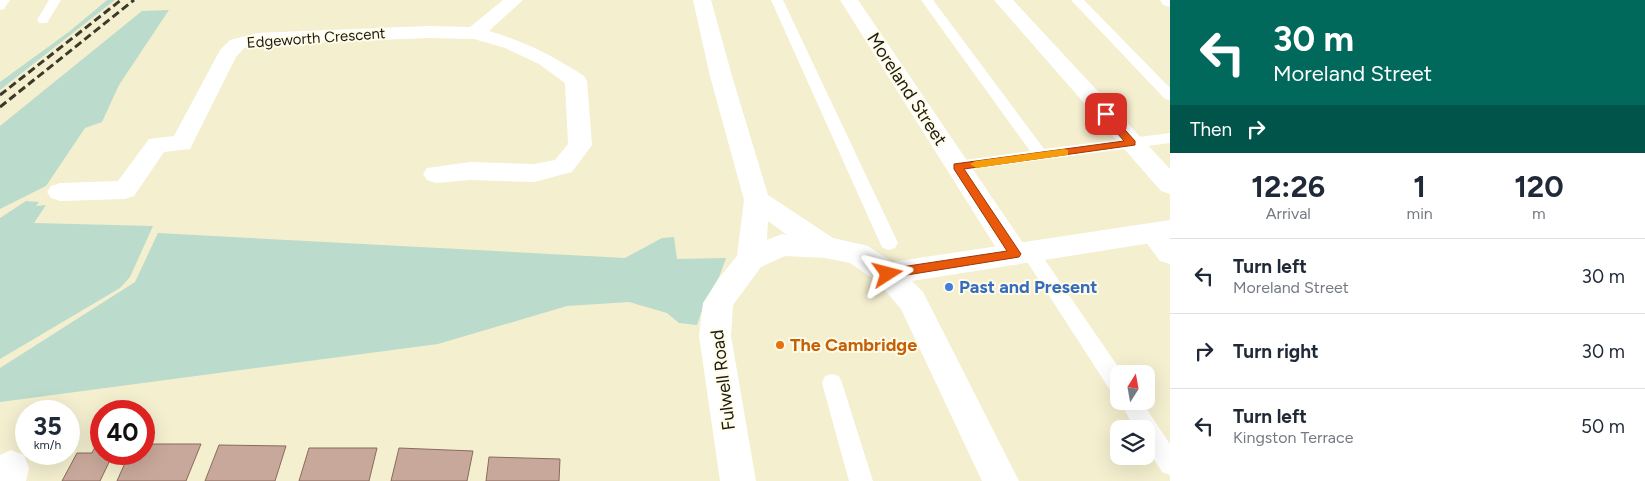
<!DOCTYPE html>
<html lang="en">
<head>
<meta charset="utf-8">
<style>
  body { margin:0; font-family:Figtree,sans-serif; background:#f2f2f3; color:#1f2937; height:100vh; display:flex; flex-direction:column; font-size:19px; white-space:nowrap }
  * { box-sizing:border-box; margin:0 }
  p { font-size:16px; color:#747a83 }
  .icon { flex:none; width:28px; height:28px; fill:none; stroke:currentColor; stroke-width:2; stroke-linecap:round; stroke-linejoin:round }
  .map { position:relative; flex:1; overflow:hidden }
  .drawer { display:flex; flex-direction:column; background:#fff; width:475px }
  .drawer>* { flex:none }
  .top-card { background:#00695c; color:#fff; overflow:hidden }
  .needle { width:32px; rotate:11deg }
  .tools { position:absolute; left:1110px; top:365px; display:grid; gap:10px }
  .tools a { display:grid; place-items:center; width:45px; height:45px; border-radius:10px; background:#fff; box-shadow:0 5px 20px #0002; font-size:25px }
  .speed { position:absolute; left:15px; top:400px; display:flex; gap:10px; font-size:25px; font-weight:700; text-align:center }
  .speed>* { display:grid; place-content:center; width:65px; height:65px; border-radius:50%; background:#fff; box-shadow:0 5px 20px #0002; line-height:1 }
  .speed small { font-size:12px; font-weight:400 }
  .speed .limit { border:8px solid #d22; background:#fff; color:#111 }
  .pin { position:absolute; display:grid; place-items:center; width:42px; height:42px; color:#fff; margin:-21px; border-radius:10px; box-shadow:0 2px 8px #0006 }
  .me { position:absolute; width:55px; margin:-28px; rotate:81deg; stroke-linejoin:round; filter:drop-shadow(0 0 4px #0008) }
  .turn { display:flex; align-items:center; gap:18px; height:105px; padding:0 20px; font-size:22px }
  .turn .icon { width:65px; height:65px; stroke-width:2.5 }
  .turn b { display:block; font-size:35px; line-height:42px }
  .then { display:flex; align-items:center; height:48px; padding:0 20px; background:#0003; gap:10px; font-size:19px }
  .eta { display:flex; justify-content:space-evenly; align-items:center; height:85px; text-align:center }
  .eta b { font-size:30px; font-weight:700; line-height:35px }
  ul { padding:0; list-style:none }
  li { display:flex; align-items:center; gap:15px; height:75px; padding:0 20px; border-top:1px solid #e0e1e3 }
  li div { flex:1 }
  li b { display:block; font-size:19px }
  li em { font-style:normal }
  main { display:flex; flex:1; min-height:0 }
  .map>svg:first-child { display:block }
  .green { fill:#bbdbcc }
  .building { fill:#c8a89a; stroke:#886b5d }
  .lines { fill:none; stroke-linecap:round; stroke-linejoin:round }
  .service { fill:#fff; fill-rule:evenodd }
  .minor { fill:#fff; fill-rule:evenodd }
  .tertiary { fill:#fff; fill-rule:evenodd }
  .rail { stroke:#3c392b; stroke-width:3; stroke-dasharray:8 4; stroke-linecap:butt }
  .route { fill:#ea580c; stroke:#983908 }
  .slow { fill:#f59e0b }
  .shop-dot { fill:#3f7fe0; stroke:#fffce9; stroke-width:2 }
  .food-dot { fill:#e8710a; stroke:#fffce9; stroke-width:2 }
  .labels { text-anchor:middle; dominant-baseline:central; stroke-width:4; stroke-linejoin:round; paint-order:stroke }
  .far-street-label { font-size:15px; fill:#1e1c11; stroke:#fffce9 }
  .street-label { font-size:18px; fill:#1e1c11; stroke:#fffce9 }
  .shop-label { font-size:18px; font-weight:bold; fill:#366cbe; stroke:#fffce9; text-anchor:start }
  .food-label { font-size:18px; font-weight:bold; fill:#c56008; stroke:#fffce9; text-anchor:start }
</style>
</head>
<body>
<main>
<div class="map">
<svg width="1170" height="481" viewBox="0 0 1170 481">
  <rect width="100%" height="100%" fill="#f4efcf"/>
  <path class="green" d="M107 0H115L0 90V82L70 31Z
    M169 10 119 85 102 122 85 128 46 186 0 209V126L142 11Z
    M26 201 39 202 36 206 46 205 34 223 153 226 130 277 120 288 0 359V218Z
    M158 233 625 258 662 238 674 237 677 259 726 258 719 277 705 301 697 325 679 323 667 313 629 302 567 306 438 344 0 402V368L135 282Z"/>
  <path class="building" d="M100 437 101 454H113L100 481H62L77 453H92Z
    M144 444H201L186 481H117L129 454H144Z
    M219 445 286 446 275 481H205Z
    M309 448H377L369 481H299Z
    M399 448 473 451 467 481H391Z
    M489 457 560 459 559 481H486Z"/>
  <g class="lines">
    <path class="service" d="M0 0H10L4 9 0 10Z
      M49 0H61L47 23H39L37 20Z
      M771 0H783L898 243 895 248 889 250 883 248 880 243Z
      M921 0H933L1044 149 1170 133V143L957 171 951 170 949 166 951 162 957 161 1030 151Z
      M1071 0H1084L1170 88V100L1165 99Z
      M1030 245 1036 247 1123 374H1119V395L1112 393 1024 257 1021 252 1024 247Z
      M832 374 839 376 842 383 873 481H849L822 383 825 376Z
      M1119 400 1141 401 1170 444V475L1162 472 1146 447V429H1135Z"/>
    <path class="minor" d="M503 0H523L489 31C526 42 552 55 584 76L587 81 592 145 572 172 534 182 470 180 436 183 427 180 423 174 427 168 470 162 534 164 555 160 568 144 565 83 539 64 505 48 474 39 428 38 257 45 244 48 236 57 190 149 164 152 134 196 125 199 60 201 51 198 47 192 51 186 60 183 118 181 149 139 174 136 220 50 230 40 257 33 428 26 470 27Z
      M840 0H858L1025 246 1029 254 1025 262 1015 265 1005 262Z
      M994 0H1013L1170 169V194L1161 191Z
      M1160 0H1170V7L1163 5Z
      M1153 223 1163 226 1170 234V264L1160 261 1139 233 1143 226Z
      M11 450 24 455 29 468 26 481H0V455Z"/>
    <path class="tertiary" d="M693 0H711L732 76 768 195 833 238 868 246 892 262 1170 220V240L912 281 923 292 1019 481H982L901 309 878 282 850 263 825 258 785 256 761 267 733 305 731 336 756 481H720L699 336 703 303 719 278 737 256 744 200 710 76ZM768 221 787 235 782 234 767 240Z"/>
    <path class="rail" d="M0 95 121 0
      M0 107 134 0"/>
  </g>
  <path class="route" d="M1103 112H1109L1135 141V145L964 169 1019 251 1021 254 1019 257 888 278 883 277 882 274 883 270 888 269 1007 251 954 169V164L1124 141 1103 117Z"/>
  <path class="slow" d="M1064 149 1068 150V155L976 168 970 164 976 161Z"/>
  <circle class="shop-dot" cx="949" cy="287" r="5"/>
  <circle class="food-dot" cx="780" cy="345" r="5"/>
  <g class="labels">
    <g class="far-street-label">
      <text transform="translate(316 38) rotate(-4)">Edgeworth Crescent</text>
    </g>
    <g class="street-label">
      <text transform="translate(907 89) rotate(57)">Moreland Street</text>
      <text transform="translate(723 380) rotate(-97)">Fulwell Road</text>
    </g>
    <g class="shop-label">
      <text x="959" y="287">Past and Present</text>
    </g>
    <g class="food-label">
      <text x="790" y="345">The Cambridge</text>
    </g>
  </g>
</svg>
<div class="tools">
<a><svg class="needle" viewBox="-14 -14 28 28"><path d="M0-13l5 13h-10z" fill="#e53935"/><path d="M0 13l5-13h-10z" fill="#747a83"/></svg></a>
<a><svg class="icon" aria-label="layers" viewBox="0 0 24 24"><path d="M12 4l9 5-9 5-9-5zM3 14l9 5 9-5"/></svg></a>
</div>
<div class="speed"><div>35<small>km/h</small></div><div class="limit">40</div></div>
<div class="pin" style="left:1106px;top:114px;background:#d93025"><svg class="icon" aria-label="arrive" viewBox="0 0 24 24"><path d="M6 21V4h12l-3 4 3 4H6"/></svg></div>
<svg class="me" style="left:888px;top:274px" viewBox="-20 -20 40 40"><path d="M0-17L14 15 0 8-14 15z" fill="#ea580c" stroke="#fff" stroke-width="4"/></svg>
</div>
<section class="drawer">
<div class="top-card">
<div class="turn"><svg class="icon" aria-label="left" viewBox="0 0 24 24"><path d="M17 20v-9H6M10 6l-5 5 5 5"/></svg><div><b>30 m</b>Moreland Street</div></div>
<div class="then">Then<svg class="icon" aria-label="right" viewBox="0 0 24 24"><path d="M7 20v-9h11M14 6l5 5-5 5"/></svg></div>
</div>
<div class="eta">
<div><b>12:26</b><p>Arrival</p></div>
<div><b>1</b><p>min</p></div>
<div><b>120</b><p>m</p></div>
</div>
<ul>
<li><svg class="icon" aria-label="left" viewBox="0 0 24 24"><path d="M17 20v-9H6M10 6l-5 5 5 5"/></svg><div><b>Turn left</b><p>Moreland Street</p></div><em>30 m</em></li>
<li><svg class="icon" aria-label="right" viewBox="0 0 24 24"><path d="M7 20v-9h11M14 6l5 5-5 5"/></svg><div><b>Turn right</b></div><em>30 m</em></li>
<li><svg class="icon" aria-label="left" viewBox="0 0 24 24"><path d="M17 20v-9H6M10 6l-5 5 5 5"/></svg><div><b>Turn left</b><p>Kingston Terrace</p></div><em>50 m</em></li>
</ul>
</section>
</main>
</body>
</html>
